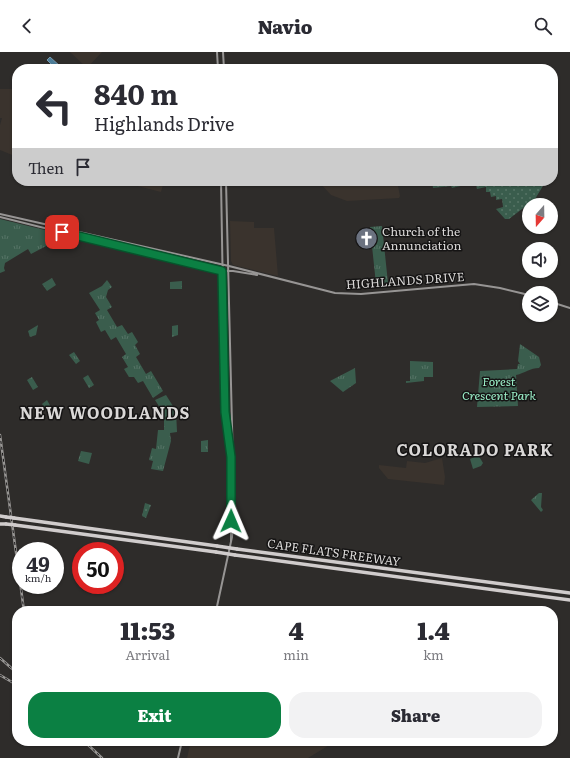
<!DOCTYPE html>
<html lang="en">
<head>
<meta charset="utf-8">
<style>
  body { margin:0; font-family:Literata,serif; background:#f2f2f3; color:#2b2b33; height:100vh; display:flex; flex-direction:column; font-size:15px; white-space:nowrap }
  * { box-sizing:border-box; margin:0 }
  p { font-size:13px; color:#7c7c81 }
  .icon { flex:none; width:22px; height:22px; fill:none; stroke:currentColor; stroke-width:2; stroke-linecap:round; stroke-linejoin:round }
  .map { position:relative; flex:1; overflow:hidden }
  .side { position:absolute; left:12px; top:554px; width:546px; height:140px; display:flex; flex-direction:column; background:#fff; border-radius:16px; box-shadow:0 1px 3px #0004 }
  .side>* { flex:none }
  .top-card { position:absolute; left:12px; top:12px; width:546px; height:122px; border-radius:16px; box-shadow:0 1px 3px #0004; background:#fff; color:#2b2b33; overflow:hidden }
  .needle { width:26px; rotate:200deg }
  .buttons { position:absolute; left:522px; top:146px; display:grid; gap:8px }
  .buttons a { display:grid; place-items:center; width:36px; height:36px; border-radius:50%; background:#fff; box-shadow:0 1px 3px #0004; font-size:20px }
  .speed { position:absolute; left:12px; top:490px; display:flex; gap:8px; font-size:20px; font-weight:700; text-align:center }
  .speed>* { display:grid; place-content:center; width:52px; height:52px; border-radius:50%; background:#fff; box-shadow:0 1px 3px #0004; line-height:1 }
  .speed small { font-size:10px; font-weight:400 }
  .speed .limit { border:6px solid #d22; background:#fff; color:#111 }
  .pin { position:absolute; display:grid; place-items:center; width:34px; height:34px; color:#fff; margin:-17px; border-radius:8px; box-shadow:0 2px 6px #0006 }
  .me { position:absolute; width:44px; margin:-22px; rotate:1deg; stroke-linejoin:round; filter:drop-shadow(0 0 3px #0008) }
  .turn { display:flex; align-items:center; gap:14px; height:84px; padding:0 16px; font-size:18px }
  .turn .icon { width:52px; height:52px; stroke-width:2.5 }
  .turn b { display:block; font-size:28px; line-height:34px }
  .then { display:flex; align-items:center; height:38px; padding:0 16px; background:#0003; gap:8px; font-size:15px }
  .eta { display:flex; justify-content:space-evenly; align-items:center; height:68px; text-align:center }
  .eta b { font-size:24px; font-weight:800; line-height:28px }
  .primary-button { display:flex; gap:8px; margin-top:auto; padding:8px 16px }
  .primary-button a { flex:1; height:46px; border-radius:16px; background:#0b8043; color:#fff; font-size:16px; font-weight:800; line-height:46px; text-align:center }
  .primary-button a+a { background:#f2f2f3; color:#2b2b33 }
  header { display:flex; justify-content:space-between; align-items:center; height:52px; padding:0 16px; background:#fff; font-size:18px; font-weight:800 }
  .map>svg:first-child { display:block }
  .built { fill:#3a332d }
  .grass { fill:url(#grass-dots) }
  .park { fill:url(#park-tufts) }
  .garden { fill:#3a5d4d }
  .water { fill:url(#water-ripples); stroke:#7798ac }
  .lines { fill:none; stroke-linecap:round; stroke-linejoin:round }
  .secondary { stroke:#979594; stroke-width:2 }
  .motorway { stroke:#d0cccc; stroke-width:3.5 }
  .rail-casing { stroke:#989694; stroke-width:2.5 }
  .rail { stroke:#151414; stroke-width:1; stroke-dasharray:3; stroke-linecap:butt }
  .motorway-bridge { stroke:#d0cccc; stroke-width:3.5 }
  .route-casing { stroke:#07532c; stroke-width:10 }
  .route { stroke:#0b8043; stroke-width:7 }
  .labels { text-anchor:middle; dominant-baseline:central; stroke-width:3; stroke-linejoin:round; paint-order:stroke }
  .poi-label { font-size:12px; fill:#dad8d7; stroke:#151414; text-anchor:start }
  .street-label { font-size:12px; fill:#dad8d7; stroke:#151414 }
  .park-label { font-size:12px; font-style:italic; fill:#9cf1ca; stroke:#151414 }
  .district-label { font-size:16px; font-weight:bold; letter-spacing:1px; fill:#dad8d7; stroke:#151414 }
</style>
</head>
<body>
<header><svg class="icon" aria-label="back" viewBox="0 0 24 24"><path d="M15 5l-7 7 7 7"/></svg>Navio<svg class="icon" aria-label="search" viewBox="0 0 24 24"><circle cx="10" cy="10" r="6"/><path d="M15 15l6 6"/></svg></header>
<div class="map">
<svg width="570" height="706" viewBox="0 0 570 706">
  <defs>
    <pattern id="grass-dots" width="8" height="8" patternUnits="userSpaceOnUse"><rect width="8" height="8" fill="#3a5d4d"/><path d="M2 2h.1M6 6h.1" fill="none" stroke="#567466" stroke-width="1.8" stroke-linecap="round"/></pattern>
    <pattern id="park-tufts" width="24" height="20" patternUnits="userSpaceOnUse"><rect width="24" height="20" fill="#3a5d4d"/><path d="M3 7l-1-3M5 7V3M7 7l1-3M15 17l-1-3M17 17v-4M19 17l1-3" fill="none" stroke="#567466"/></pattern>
    <pattern id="water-ripples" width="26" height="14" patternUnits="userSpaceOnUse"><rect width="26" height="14" fill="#4c7d99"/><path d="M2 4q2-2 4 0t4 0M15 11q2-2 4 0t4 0" fill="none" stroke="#486575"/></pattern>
  </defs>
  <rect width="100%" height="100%" fill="#2e2c2a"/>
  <path class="built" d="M70 0H102L87 16Z
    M0 37H17V105L0 98V73L2 66H0Z
    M118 129H164L161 140Z
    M318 129H397L400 144 399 146 347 149 331 143Z
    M230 169 254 170V176H274L278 224 233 213 231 209Z
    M442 406 445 425 444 433 388 427 379 416V413L406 416 407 409 425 411Z
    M191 689H336L308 706H187Z"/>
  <path class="grass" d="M432 129H546L535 147 509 167H505L496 157 503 155 502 147 496 148V144L491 145 490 140H486V135L477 137 476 133 469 134V132L452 136 451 134 433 136Z
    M145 451 151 453 146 466 142 464Z"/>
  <path class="park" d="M0 167 53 180 50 192 31 202 28 197 5 211 4 216 5 219 0 221Z
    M382 174 388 231 376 232 370 175Z
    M52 226 56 233 47 239 42 232Z
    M107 228 112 235 108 238 106 245 112 255 107 258 117 275 122 273 128 282 132 280 138 290 135 293 140 302 136 305 146 322 151 319 163 339 153 346 143 329 138 331 134 325H129L124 317 128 315 122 305 126 302 116 285 111 288 105 278 101 280 96 270 99 268 95 261 100 258 89 241 102 234Z
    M182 229V237H170V230Z
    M38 273 36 283 30 285 28 279Z
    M178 273V283L172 285V274Z
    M520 292 539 305 541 313 539 316C530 316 525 321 516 323L518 354 477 355 480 319 517 317 518 312H520L518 309Z
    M74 300 80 309 76 312 69 303Z
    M410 309 433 310V325H424V329L406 331V329H410Z
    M355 316 356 331 343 340 330 329Z
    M88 323 94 333 89 336 83 326Z
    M32 325 38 335 33 338 27 328Z
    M166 343 176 359 177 380 170 381 171 389 163 419 151 417 153 409 149 408 152 396 156 397 158 378H164V362L155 348Z
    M47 348 52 357 48 361 42 352Z
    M208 388V400H201V389Z
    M81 399 92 401 89 412 78 409Z
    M539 441H542L541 455 543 458 541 460 531 448Z"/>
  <path class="garden" d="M477 404 480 406 483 411 481 414 473 417 470 407Z"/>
  <path class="water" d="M50 5 61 15 59 17H56L47 8Z"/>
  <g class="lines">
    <path class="secondary" d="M217 0 218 17
      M223 0 224 17
      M221 129 225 360 231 405V489
      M0 162 229 214 335 241 361 242 474 232 500 236 529 243
      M0 165 217 219H233L257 223
      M551 250 570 256
      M216 559 232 485 234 454 226 129
      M178 706 182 689"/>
    <path class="motorway" d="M0 464 6 465
      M14 466 217 494
      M0 472H6
      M15 473 216 500
      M237 497 570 541
      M235 503 570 548"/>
    <defs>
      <path id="rail" d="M0 383 24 559
        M0 606 17 621
        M0 623 17 633
        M84 689 102 706"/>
    </defs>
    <use href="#rail" class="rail-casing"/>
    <use href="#rail" class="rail"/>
    <path class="motorway-bridge" d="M6 465 14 466
      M6 472 15 473
      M217 494 237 497
      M216 500 235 503"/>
  </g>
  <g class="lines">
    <defs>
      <path id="route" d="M62 180 222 219 225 360 231 405V469"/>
    </defs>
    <use href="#route" class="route-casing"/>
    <use href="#route" class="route"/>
  </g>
  <defs>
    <symbol id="church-disc" viewBox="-11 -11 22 22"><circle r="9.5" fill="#6b7280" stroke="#151414"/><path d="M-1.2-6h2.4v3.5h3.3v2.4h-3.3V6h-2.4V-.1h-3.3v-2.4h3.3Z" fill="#fff"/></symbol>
  </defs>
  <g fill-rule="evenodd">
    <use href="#church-disc" x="354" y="174" width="25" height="25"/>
  </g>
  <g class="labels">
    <g class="poi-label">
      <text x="382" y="179">Church of the<tspan x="382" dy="14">Annunciation</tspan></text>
    </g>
    <g class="street-label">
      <text transform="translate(405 228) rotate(-4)">HIGHLANDS DRIVE</text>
      <text transform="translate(334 500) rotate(8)">CAPE FLATS FREEWAY</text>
    </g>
    <g class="park-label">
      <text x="499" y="329">Forest<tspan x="499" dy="14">Crescent Park</tspan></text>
    </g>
    <g class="district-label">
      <text x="105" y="360">NEW WOODLANDS</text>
      <text x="475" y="397">COLORADO PARK</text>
    </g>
  </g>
</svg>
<div class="buttons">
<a><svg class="needle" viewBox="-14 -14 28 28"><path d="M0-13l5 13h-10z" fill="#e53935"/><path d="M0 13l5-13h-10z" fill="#7c7c81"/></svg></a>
<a><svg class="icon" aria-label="sound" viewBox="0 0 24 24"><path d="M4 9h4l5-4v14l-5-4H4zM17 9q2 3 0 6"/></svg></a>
<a><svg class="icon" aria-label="layers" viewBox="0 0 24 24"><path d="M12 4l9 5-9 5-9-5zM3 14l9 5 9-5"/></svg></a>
</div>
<div class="speed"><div>49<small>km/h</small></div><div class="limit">50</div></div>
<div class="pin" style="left:62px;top:180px;background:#d93025"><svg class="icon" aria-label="arrive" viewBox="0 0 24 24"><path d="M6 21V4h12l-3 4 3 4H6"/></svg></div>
<svg class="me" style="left:231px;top:469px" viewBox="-20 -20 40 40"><path d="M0-17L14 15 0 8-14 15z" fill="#0b8043" stroke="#fff" stroke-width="4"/></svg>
<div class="top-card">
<div class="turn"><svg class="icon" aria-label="left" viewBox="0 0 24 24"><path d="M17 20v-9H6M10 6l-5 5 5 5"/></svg><div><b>840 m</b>Highlands Drive</div></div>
<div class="then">Then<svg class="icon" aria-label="arrive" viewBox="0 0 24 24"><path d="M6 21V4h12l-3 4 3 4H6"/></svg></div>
</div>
<section class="side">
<div class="eta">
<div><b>11:53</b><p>Arrival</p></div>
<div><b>4</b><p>min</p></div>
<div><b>1.4</b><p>km</p></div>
</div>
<div class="primary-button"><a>Exit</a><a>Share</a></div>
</section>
</div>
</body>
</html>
